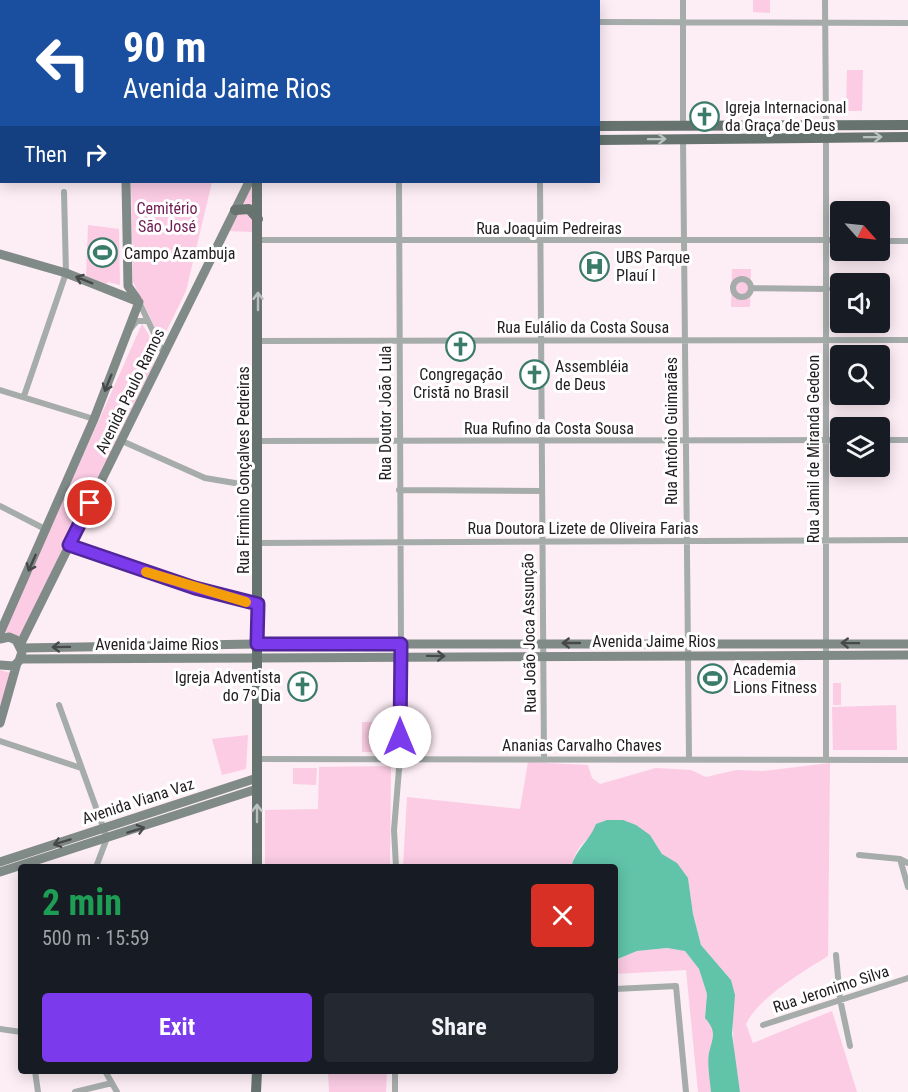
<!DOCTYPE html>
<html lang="en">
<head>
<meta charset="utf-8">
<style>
  body { margin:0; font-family:"Roboto Condensed",sans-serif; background:#242831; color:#f1f3f6; height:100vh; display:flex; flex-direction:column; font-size:22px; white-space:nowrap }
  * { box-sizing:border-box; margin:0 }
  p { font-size:20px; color:#9ea1a6 }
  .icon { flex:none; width:33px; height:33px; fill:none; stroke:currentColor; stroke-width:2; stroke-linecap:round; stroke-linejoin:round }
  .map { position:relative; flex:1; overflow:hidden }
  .side { position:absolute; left:18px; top:864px; width:600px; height:210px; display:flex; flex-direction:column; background:#171b24; border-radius:6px; box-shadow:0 3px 15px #0003 }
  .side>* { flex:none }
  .top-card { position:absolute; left:0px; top:0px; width:600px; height:183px; box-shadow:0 3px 15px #0003; background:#1a4fa0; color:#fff; overflow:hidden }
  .needle { width:39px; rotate:117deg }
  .controls { position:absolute; left:830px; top:201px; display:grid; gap:12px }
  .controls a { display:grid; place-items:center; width:60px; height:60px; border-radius:6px; background:#171b24; box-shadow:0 3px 15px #0003; font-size:30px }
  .pin { position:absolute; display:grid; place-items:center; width:51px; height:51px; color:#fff; margin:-26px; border:3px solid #fff; border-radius:50%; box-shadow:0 2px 6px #0007 }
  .me { position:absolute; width:66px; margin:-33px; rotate:0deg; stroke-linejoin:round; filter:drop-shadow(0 0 4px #0008) }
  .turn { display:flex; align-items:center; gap:21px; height:126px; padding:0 24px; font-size:27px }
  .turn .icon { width:78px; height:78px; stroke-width:2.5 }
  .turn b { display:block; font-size:42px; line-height:51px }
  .then { display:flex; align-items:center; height:57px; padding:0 24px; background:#0003; gap:12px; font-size:22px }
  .round { display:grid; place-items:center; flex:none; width:63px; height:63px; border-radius:6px; background:#242831 }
  .headline { display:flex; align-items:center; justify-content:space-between; height:102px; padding:0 24px }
  h1 { font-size:36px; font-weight:700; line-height:45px; color:#1e9e55 }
  .cta { display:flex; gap:12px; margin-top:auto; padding:12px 24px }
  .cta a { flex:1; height:69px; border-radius:6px; background:#7c3aed; color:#fff; font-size:24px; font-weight:700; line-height:69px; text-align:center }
  .cta a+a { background:#242831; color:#f1f3f6 }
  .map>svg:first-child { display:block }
  .green { fill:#fbcce4 }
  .water { fill:#61c4a9 }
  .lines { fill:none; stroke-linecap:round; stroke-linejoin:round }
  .street { stroke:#a5acaa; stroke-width:6 }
  .secondary { stroke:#808b87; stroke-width:9 }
  .primary { stroke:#66736e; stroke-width:10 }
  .oneway { stroke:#bac0be }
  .oneway2 { stroke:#474849 }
  .route-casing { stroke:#51269a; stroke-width:15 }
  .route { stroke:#7c3aed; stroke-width:10 }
  .slow { stroke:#f59e0b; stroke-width:10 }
  .labels { text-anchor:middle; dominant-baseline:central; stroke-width:6; stroke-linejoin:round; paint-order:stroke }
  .poi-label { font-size:16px; fill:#211c1f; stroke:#fff; text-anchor:start }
  .park-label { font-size:16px; fill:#711c52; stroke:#fff }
  .street-label { font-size:16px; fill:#211c1f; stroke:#fff }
</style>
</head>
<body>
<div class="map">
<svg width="908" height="1092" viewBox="0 0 908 1092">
  <rect width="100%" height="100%" fill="#fdedf5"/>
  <path class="green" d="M753 0H770V13L753 12Z
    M847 70H863L862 111H846Z
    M131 182H212L186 291 163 338 159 336 133 282Z
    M253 182 254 232 228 231Z
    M88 225 119 229 120 285 108 282 107 284 86 276Z
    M732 269H751L750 307H731Z
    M142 324 155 345V361L75 526 66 540 22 641 4 632Z
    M0 670 11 673 0 706Z
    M833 683H841V705H833Z
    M896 705 897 750H833L832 707Z
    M362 722H393V752H362Z
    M248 735 246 769 222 775 212 739Z
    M528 762 588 765 592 778 600 784 656 768 691 770 706 777 736 770 763 771 830 763 828 956C804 971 758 998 746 1024L753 1043 832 1011 857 1092H740L734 1058 731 980 701 945 693 914 688 878 676 863 662 854 650 835C610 834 585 821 571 867H403L407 797 520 809Z
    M391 766 390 867H265V810L318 809 319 767Z
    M293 768H317L316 785 293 784Z
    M667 948 685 951 699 969 707 994 705 1017 712 1026 716 1036 709 1054 711 1092H698L686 970 615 974V960L637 951Z
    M328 1071H387L386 1092H329Z"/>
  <path class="water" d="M607 820H623L636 825 650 835 662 854 677 863 688 878 693 914 701 945 731 980 735 995 732 1034 740 1092H711C710 1081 707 1063 709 1053 713 1036 717 1032 705 1018L707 994 699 969 685 951 667 948 637 951 615 960V867H571C576 849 590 840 596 824Z"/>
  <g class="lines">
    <path class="street" d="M125 0V2
      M398 0V2
      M540 0V2
      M683 0V126
      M825 0 826 126
      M253 2V0
      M598 22 908 23
      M826 138V759
      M683 139 689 759
      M540 182 544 760
      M258 240H840
      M879 241H908
      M733 288a9 9 0 1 1 18 0a9 9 0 1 1-18 0Z
      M751 288 827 289
      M139 302 164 354
      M131 328 137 321H148
      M258 341 908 340
      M0 390 94 419
      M24 396 66 273 64 192
      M879 440H908
      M122 441 205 478 258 487
      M257 441 840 440
      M399 490 542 491
      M0 506 47 530
      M258 543 908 540
      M68 545 194 588 257 604
      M59 705 107 838 96 867
      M0 741 81 768
      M257 759 908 760
      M859 855 900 859 908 863
      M900 859 908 887
      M396 867 394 830 400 757 401 644 399 182
      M836 955 840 999 850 1046
      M615 989 676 986 686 1092
      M763 1025 908 978
      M0 1029 21 1032
      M35 1071 38 1092
      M105 1071 117 1092
      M395 1071V1092
      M75 1092 112 1083"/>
    <path class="secondary" d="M7 2V0
      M0 35 2 28
      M126 182 128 286 137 299
      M0 254 66 273 139 302
      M0 633 94 419 139 302
      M0 639 9 637 16 640 22 652 19 661 14 666 0 665
      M20 645 249 182
      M22 648 257 644H908
      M21 659 908 655
      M0 723 17 663
      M0 862 257 778
      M0 872 257 789"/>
    <path class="primary" d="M0 125H2
      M598 126 908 125
      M0 137H2
      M598 140 908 137
      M235 210 249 209 258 219
      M257 867V182
      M256 1092 257 1071"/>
  </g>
  <defs><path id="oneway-shaft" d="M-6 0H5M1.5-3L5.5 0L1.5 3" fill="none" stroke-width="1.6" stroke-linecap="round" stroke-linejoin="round" transform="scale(1.5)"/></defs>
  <g class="oneway">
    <use href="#oneway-shaft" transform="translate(873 137) rotate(-1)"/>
    <use href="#oneway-shaft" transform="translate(657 139) rotate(-1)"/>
    <use href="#oneway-shaft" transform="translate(258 301) rotate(-90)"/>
    <use href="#oneway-shaft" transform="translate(257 813) rotate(-90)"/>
  </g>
  <g class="oneway2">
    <use href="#oneway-shaft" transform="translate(84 280) rotate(-158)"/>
    <use href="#oneway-shaft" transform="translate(108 383) rotate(112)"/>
    <use href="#oneway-shaft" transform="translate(32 563) rotate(114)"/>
    <use href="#oneway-shaft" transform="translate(571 643) rotate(180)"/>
    <use href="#oneway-shaft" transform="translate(850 643) rotate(-179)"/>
    <use href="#oneway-shaft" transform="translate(61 647) rotate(179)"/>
    <use href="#oneway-shaft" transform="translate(436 656) rotate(1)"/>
    <use href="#oneway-shaft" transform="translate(136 830) rotate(-17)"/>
    <use href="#oneway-shaft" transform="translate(62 842) rotate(163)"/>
  </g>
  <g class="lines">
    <defs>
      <path id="route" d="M90 503 69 545 195 588 258 604 257 644H401L400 737"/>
    </defs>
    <use href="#route" class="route-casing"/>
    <use href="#route" class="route"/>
    <path class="slow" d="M146 572 246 602"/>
  </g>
  <defs>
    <symbol id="church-ring" viewBox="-11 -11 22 22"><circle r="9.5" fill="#fff" stroke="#3a7b69" stroke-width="1.5"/><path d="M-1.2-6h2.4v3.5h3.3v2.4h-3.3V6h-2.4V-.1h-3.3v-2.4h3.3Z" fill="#3a7b69"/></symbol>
    <symbol id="stadium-ring" viewBox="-11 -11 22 22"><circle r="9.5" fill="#fff" stroke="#3a7b69" stroke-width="1.5"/><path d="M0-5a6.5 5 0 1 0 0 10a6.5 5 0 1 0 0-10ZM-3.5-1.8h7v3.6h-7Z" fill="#3a7b69"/></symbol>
    <symbol id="hospital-ring" viewBox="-11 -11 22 22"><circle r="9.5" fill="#fff" stroke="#3a7b69" stroke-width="1.5"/><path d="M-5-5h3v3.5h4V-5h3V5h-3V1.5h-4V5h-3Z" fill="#3a7b69"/></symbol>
  </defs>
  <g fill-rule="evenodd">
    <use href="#church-ring" x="688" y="100" width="33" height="33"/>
    <use href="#stadium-ring" x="86" y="236" width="33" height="33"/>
    <use href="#hospital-ring" x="578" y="250" width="33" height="33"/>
    <use href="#church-ring" x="444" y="330" width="33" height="33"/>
    <use href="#church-ring" x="518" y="358" width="33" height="33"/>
    <use href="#stadium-ring" x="696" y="662" width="33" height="33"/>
    <use href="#church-ring" x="286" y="670" width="33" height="33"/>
  </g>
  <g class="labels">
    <g class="poi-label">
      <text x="725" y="107">Igreja Internacional<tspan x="725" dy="18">da Graça de Deus</tspan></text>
      <text x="124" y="253">Campo Azambuja</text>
      <text x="616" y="257">UBS Parque<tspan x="616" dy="18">PIauí I</tspan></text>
      <text x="555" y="366">Assembléia<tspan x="555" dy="18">de Deus</tspan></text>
      <text x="461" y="374" text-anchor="middle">Congregação<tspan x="461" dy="18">Cristã no Brasil</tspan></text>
      <text x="733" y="669">Academia<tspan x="733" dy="18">Lions Fitness</tspan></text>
      <text x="281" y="677" text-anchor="end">Igreja Adventista<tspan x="281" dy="18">do 7º Dia</tspan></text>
    </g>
    <g class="park-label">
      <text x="167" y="208">Cemitério<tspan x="167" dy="18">São José</tspan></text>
    </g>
    <g class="street-label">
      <text x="549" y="228">Rua Joaquim Pedreiras</text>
      <text x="583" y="327">Rua Eulálio da Costa Sousa</text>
      <text transform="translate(130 391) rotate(-64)">Avenida Paulo Ramos</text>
      <text transform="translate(385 413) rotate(-90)">Rua Doutor João Lula</text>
      <text x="549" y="428">Rua Rufino da Costa Sousa</text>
      <text transform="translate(671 431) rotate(-90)">Rua Antônio Guimarães</text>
      <text transform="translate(813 449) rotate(-90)">Rua Jamil de Miranda Gedeon</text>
      <text transform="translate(243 470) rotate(-90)">Rua Firmino Gonçalves Pedreiras</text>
      <text x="583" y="528">Rua Doutora Lizete de Oliveira Farias</text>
      <text transform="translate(529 633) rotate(-91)">Rua João Joca Assunção</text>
      <text x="654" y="641">Avenida Jaime Rios</text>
      <text x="157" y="644">Avenida Jaime Rios</text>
      <text x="582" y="745">Ananias Carvalho Chaves</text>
      <text transform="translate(138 801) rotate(-18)">Avenida Viana Vaz</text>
      <text transform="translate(831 989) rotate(-18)">Rua Jeronimo Silva</text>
    </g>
  </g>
</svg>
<div class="controls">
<a><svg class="needle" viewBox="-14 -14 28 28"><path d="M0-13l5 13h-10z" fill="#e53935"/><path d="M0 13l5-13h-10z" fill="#9ea1a6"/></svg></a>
<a><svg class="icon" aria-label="sound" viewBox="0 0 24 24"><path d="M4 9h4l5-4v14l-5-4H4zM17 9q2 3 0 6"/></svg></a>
<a><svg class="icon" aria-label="search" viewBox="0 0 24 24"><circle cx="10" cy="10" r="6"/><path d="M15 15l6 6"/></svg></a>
<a><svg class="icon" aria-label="layers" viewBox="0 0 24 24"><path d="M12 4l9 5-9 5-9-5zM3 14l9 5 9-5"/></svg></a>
</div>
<div class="pin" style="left:90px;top:503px;background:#d93025"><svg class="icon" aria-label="arrive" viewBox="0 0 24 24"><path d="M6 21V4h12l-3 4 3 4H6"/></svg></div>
<svg class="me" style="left:400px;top:737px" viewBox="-20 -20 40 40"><circle r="19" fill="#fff"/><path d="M0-13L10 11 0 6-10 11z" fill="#7c3aed"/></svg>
<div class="top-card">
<div class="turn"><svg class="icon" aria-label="left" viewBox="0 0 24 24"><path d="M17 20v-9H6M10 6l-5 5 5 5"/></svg><div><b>90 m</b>Avenida Jaime Rios</div></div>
<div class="then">Then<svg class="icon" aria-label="right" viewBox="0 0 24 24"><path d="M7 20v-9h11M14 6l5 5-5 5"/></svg></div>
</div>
<section class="side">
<div class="headline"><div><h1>2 min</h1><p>500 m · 15:59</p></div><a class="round" style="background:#d93025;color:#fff"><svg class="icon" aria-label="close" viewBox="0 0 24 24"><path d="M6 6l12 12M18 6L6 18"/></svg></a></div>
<div class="cta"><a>Exit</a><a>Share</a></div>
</section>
</div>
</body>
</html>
